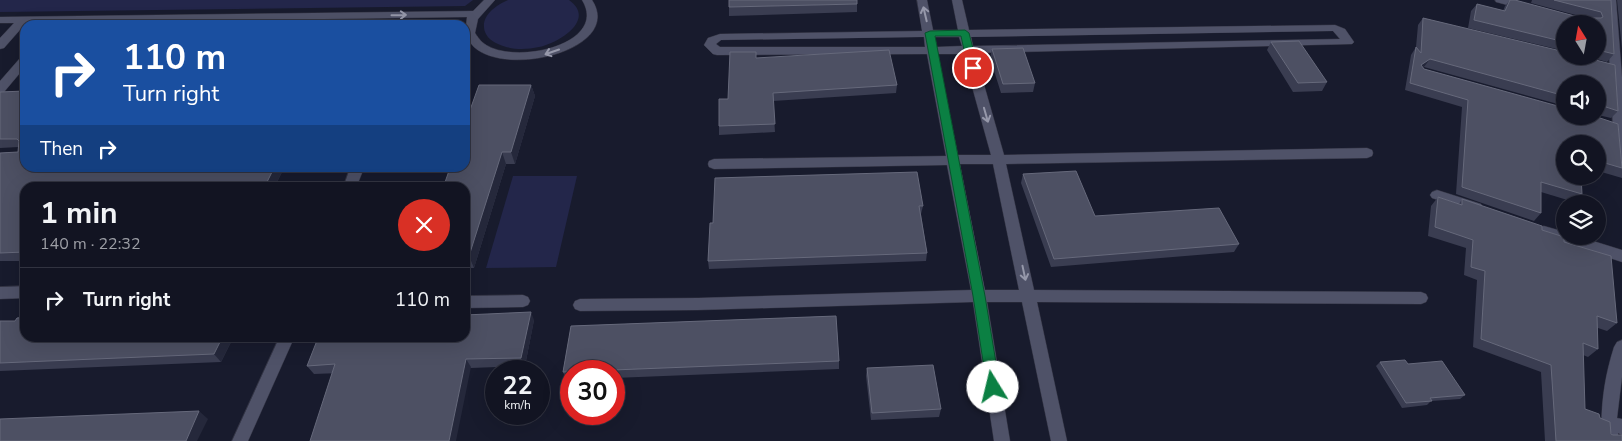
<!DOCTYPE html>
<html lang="en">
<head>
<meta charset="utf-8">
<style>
  body { margin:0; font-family:"Nunito Sans",sans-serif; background:#1b1d2a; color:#f1f3f6; height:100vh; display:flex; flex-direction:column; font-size:19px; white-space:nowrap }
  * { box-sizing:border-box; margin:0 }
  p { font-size:16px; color:#9c9ea5 }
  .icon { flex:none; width:28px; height:28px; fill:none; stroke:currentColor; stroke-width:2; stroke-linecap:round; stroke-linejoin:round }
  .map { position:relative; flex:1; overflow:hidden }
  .side { position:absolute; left:20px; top:182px; width:450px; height:160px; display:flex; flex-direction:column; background:#121422; border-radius:15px; box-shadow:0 5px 20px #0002,0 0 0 1px #313340 }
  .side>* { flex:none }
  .hud { position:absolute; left:20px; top:20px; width:450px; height:152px; border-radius:15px; box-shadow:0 5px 20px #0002,0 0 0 1px #313340; background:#1a4fa0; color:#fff; overflow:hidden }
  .needle { width:32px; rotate:349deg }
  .controls { position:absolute; left:1556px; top:15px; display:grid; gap:10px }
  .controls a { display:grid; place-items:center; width:50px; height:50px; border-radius:50%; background:#121422; box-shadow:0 5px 20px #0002,0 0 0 1px #313340; font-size:25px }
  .speed { position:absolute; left:485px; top:360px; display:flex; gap:10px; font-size:25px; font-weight:700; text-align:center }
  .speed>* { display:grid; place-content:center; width:65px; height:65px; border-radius:50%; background:#121422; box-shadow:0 5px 20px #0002,0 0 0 1px #313340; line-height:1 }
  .speed small { font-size:12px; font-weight:400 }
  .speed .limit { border:8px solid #d22; background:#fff; color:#111 }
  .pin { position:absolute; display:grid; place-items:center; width:42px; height:42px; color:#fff; margin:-21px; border:2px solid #fff; border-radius:50%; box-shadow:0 1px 5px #0007 }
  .me { position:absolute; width:55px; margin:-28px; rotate:351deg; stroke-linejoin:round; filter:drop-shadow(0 0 4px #0008) }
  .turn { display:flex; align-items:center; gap:18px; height:105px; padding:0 20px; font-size:22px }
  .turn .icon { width:65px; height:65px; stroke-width:2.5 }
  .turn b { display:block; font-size:35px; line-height:42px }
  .then { display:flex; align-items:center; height:48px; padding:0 20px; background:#0003; gap:10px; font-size:19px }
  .round { display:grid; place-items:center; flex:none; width:52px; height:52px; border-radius:26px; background:#1b1d2a }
  .headline { display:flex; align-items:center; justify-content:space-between; height:85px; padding:0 20px }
  h1 { font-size:30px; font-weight:700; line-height:38px }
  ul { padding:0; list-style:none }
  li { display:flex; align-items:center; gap:15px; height:65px; padding:0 20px; border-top:1px solid #313340 }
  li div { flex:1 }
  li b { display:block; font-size:19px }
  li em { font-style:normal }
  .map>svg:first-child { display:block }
  .green { fill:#23264a }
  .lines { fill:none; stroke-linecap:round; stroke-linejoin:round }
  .minor-casing { stroke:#333443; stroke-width:1 }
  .minor { fill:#4f5268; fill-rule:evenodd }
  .wall { fill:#3a3d51 }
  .shaded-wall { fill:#25283b }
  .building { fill:#4d5063; stroke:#66697b }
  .oneway { stroke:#9698aa }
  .route { fill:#0b8043; stroke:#07532c }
</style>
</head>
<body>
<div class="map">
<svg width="1622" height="441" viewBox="0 0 1622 441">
  <rect width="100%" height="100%" fill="#181b2d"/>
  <path class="green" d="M0 0H473L465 6 0 12Z
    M508 0H569C597 20 558 43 539 47 525 50 511 50 498 44 491 41 484 35 484 27 483 14 497 5 508 0Z
    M451 20 450 23 106 25Z
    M513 176H577L556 267 486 268Z"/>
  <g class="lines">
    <defs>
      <path id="minor" d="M484 0H495L478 19 475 33C477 36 480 40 482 42 510 67 610 45 582 0H592C624 49 508 78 474 47 471 44 468 39 465 35L467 17 26 23 4 48 0 49V38L14 23H0V17L473 11Z
        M917 0H927L933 30H958L952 0H962L969 30 1335 25 1345 29 1354 42 1352 44 975 53 1004 155 1367 148 1372 150 1373 153 1372 156 1367 158 1006 164 1034 290 1421 292 1426 294 1428 298 1426 302 1421 304 1037 302 1067 441H1051L1022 302H987L1010 441H994L973 302 698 310 580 311 575 309 573 305 575 301 580 299 698 298 971 290 947 165 714 169 709 167 708 164 709 161 714 159 946 156 927 54 717 55 713 54 704 45 708 38 720 34 922 31ZM1333 31 1340 39 973 46 971 37ZM924 37 925 47H720L716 44 721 40ZM935 37H959L962 46 937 47ZM938 54H963L991 155H958ZM960 164H993L1019 290H985Z
        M1495 0H1512L1530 5 1531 7 1526 10 1496 2Z
        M1606 0H1616L1622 77V172L1617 170 1615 167Z
        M25 56V67L4 92 0 93V81L21 57Z
        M350 168H364L356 188H343Z
        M1437 190 1481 204 1483 208 1481 212 1476 213 1432 198 1430 195 1432 192Z
        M1544 226 1565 232V236H1577L1622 250V262L1539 235 1537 231 1539 227Z
        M25 286V298L0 299V287Z
        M523 295 528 297 530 301 528 305 523 307 465 308V296Z
        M279 338H294L248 441H232Z
        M1622 340V377L1617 418 1622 419V435L1618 433V441H1602C1600 409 1604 378 1614 347L1617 342Z"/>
    </defs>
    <use href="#minor" class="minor-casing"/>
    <use href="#minor" class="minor"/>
  </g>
  <path class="wall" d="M1510 0H1515L1582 18H1587L1531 3 1532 0H1611L1614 54 1607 62 1586 56H1598V24H1565V51L1468 28 1471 11 1477 4 1503 11 1505 6Z
    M1617 0H1622V49Z
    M857 4V12L729 16V7Z
    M1423 18 1565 52V56H1581L1615 65 1618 111 1611 118 1598 115V84H1565V106L1424 67 1423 68 1424 69 1565 108V116H1594L1618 124 1621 159 1622 161V178L1598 171V144H1565V176H1581L1582 194 1574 202 1541 192V213L1534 221 1456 194 1462 107 1405 90 1411 55 1416 47 1418 25Z
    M1271 42 1327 82 1322 91 1293 92 1267 50Z
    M992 49 1035 83 1033 92 1001 93 990 58Z
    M757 58 897 85 896 93 773 101 775 132 719 135V126L728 99Z
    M531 85 535 96 515 164H506L474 268H465V188Z
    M25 91V168H284L274 188H25V261H0V153L18 152 19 147 0 148V92Z
    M1023 174 1095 216 1239 244 1234 252 1051 267 1021 183Z
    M1438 197 1459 204 1462 199 1542 230 1564 242 1617 323 1607 331 1598 328V349L1588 357 1583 355 1585 409 1600 418 1613 435H1622V441H1545L1541 372 1473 347 1477 280 1464 275 1466 248 1428 236 1431 206Z
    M923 206 921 214 927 253 926 261 709 269 708 261 710 223Z
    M836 316 839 361V369L614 378V371H571V380H566L563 372 571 326Z
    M534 320 525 366 314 374 307 366Z
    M0 321H15L25 338H233L221 362 0 371Z
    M1380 362 1408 364 1465 395 1460 399 1431 401 1427 405 1402 408 1376 366Z
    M867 368 941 409 939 417 871 420 866 376Z"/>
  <path class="shaded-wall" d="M1430 59 1424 67 1416 73 1421 65Z
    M531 85 535 96 515 164 511 152Z
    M502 152 506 164 474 268 469 256Z
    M274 168H284L274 188H264Z
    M531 312 534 320 525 366 521 358Z
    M222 338H233L221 362 214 354Z
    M466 359 471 367 456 441H449Z
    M199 411 208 419 197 441H186Z"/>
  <path class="building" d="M729 0H857V4L729 7Z
    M1510 0H1515L1582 18H1601L1603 17 1601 12 1554 0H1611L1614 54 1598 50V24H1565V42L1474 20 1477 4 1505 11Z
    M1423 18 1565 52V56H1580L1615 65 1618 111 1603 106 1598 107V84H1565V96L1430 59 1421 65 1424 69 1565 108V116H1594L1618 124 1622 168 1598 161V144H1565V176H1581L1582 194 1541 182V213L1462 187 1468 100 1410 83 1416 47 1421 53Z
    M1299 41 1327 82 1298 83 1271 42Z
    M1023 48 1035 83 1003 84 992 49Z
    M889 50 897 85 773 93 775 124 719 126V99H728L730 52H756V58Z
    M479 85H531L511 152H502L469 256H465V188H443L450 168H465V124Z
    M25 91V168H274L264 188H25V252L0 253V153L18 152 19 141 17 139H0V92Z
    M1076 171 1095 216 1219 208 1239 244 1054 259 1023 174Z
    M917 172 923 206H919L927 253 708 261 710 223H713L715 178Z
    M1438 197 1462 205V199L1542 226V230L1564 237V242L1611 256 1617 323 1597 316 1598 349 1583 343 1585 409 1599 414 1600 418 1610 422 1611 434 1613 435H1622V441H1556L1551 365 1481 339 1485 271 1471 267 1473 240 1435 227Z
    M531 312 521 358 466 359 449 441H310L335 364 307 366 318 338H465V315Z
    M836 316 839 361 563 372 571 326Z
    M25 317V338H222L214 354 0 363V321H15L17 318Z
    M1405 360 1408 364 1442 361 1465 395 1430 398 1432 401 1406 403 1380 362Z
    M933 365 941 409 872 413 867 368Z
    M199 411 186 441H0V419Z"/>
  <defs><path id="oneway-shaft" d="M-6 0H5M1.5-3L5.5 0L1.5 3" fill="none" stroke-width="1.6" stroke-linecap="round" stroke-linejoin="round" transform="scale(1.25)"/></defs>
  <g class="oneway">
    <use href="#oneway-shaft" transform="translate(925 14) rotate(-103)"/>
    <use href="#oneway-shaft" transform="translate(399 15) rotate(-1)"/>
    <use href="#oneway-shaft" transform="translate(552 52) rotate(161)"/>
    <use href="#oneway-shaft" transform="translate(986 115) rotate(74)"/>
    <use href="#oneway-shaft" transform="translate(1024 273) rotate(78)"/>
  </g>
  <path class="route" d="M965 30 969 33 978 68 973 71 968 68 961 36H935L985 296 1000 387 998 391 993 392 988 391 987 387 973 296 925 33 930 31Z"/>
</svg>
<div class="controls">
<a><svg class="needle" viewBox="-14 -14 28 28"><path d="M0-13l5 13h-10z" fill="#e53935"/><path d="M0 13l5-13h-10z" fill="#9c9ea5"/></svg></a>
<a><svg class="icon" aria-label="sound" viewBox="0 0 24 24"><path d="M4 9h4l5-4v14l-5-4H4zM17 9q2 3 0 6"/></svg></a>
<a><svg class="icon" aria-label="search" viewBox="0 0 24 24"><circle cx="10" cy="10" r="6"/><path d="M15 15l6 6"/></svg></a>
<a><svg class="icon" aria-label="layers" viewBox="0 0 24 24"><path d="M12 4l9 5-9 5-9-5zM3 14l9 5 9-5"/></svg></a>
</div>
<div class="speed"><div>22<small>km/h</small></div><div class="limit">30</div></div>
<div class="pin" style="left:973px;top:68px;background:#d93025"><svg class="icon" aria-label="arrive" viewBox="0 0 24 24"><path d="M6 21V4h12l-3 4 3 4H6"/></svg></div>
<svg class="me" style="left:993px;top:387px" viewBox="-20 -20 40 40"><circle r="19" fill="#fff"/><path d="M0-13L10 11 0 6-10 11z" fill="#0b8043"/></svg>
<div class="hud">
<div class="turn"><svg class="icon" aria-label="right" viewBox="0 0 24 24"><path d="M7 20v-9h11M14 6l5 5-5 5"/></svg><div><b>110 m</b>Turn right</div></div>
<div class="then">Then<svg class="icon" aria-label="right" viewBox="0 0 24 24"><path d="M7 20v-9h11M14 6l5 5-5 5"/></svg></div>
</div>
<section class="side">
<div class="headline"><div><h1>1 min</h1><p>140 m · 22:32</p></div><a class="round" style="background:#d93025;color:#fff"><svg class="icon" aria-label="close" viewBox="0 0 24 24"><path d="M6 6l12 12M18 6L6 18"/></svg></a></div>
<ul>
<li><svg class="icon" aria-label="right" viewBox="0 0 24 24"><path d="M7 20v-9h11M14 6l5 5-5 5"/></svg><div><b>Turn right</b></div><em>110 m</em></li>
</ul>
</section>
</div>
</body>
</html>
